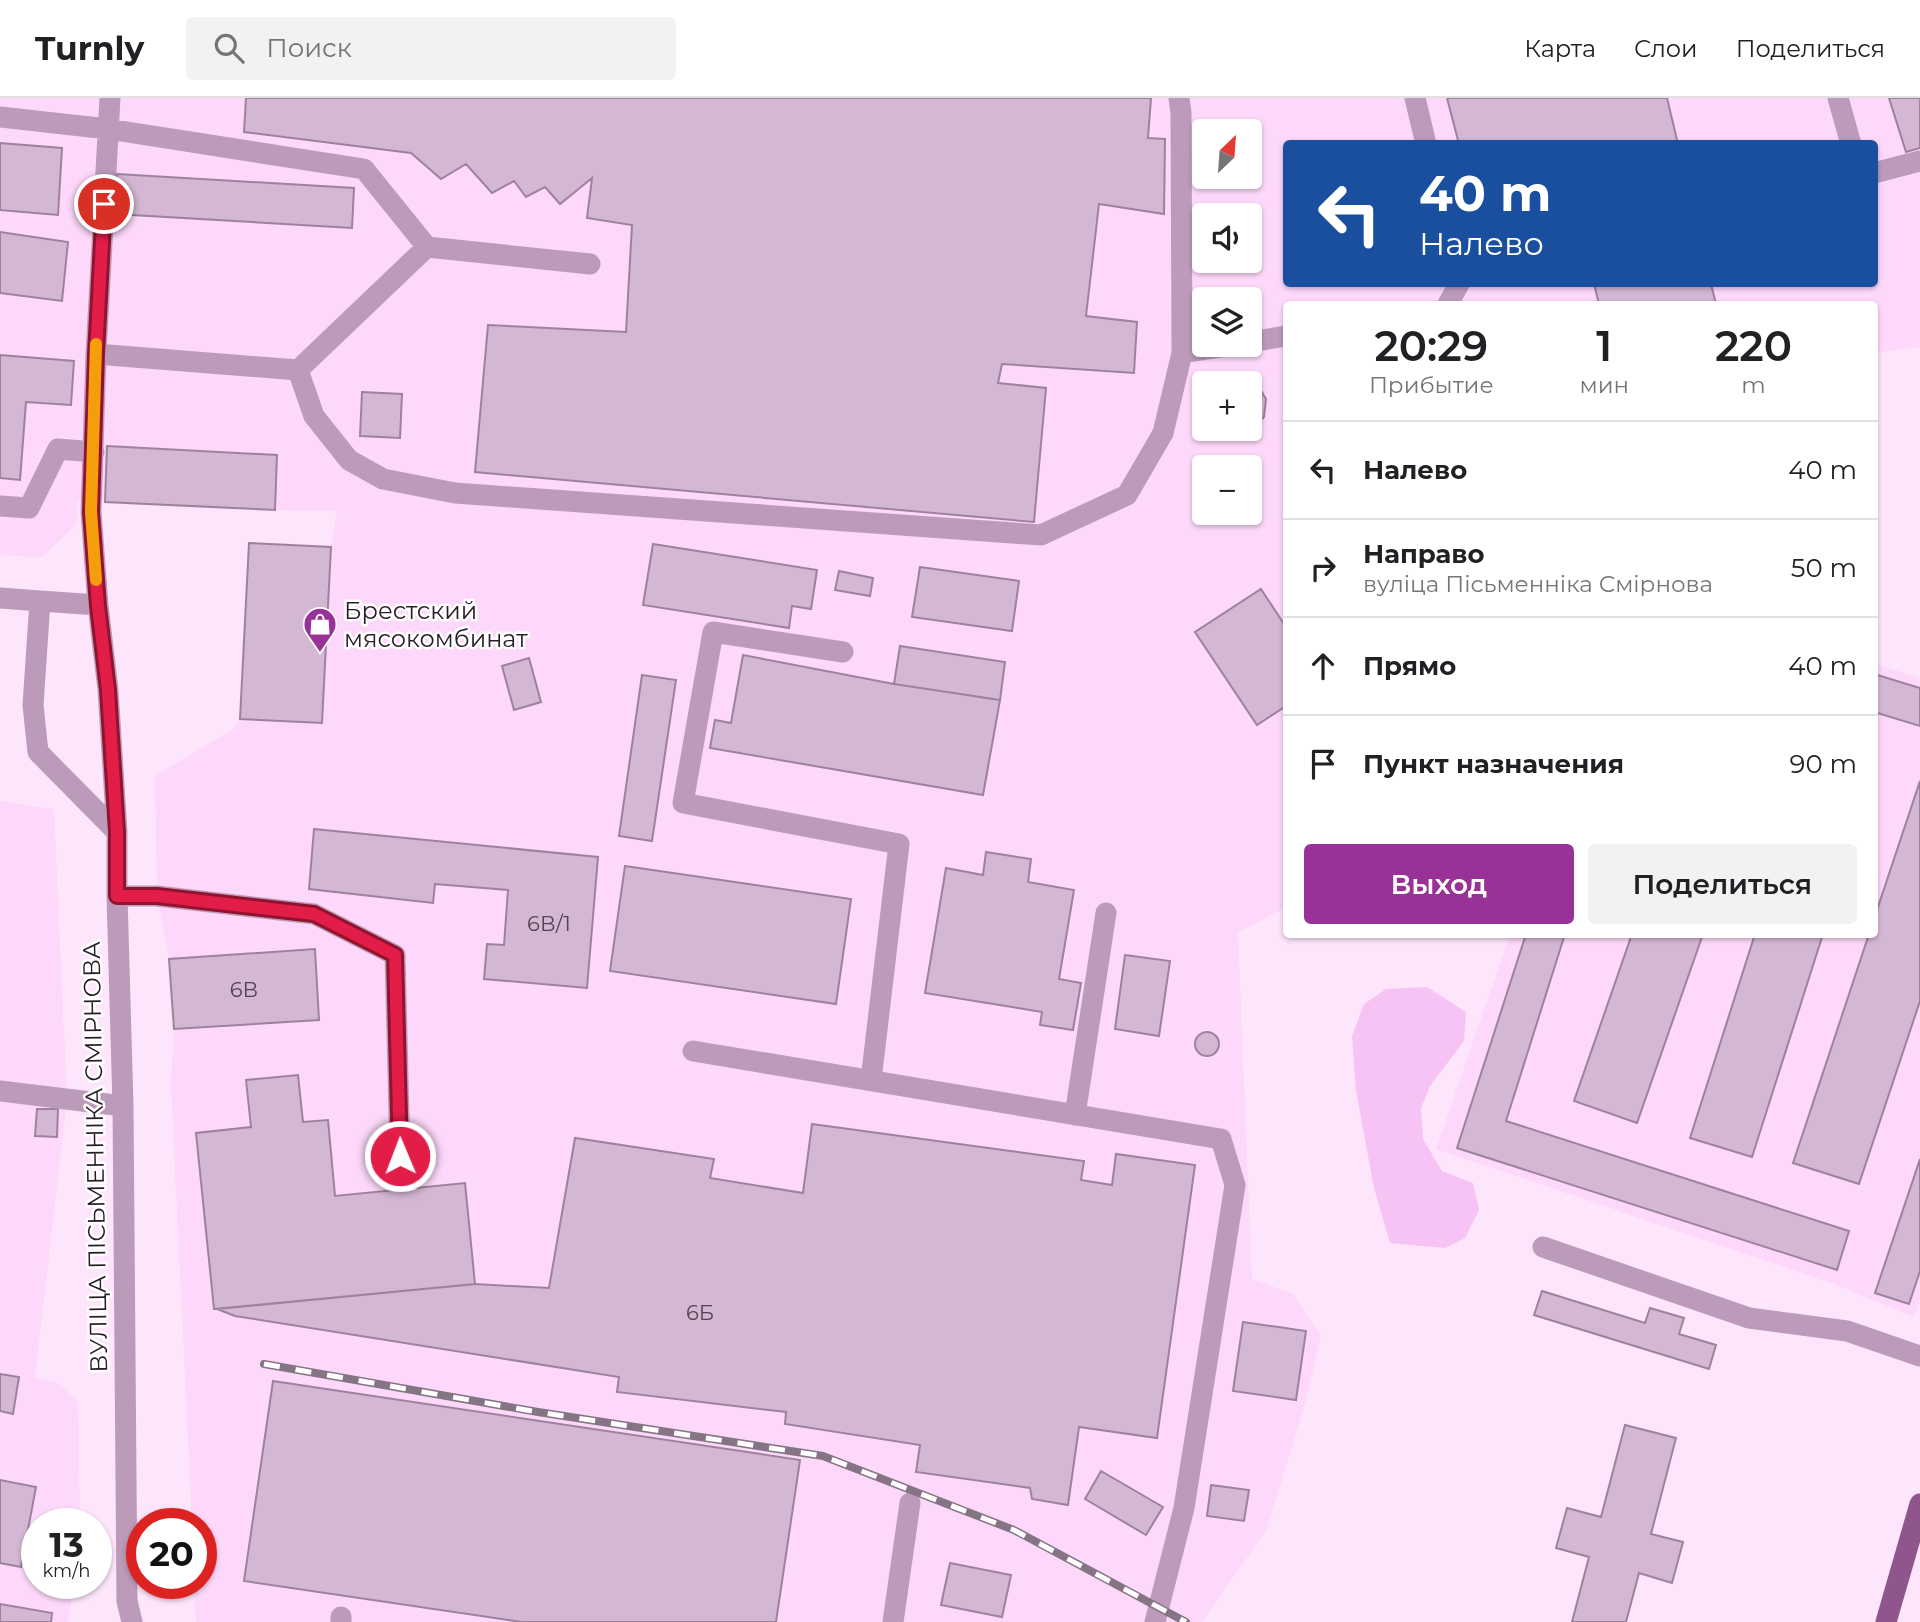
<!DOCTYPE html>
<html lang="ru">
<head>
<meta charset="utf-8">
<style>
  body { margin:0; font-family:Montserrat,sans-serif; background:#f2f2f2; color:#202124; height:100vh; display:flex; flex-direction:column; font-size:26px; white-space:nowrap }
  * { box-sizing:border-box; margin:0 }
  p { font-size:23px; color:#757577 }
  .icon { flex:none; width:38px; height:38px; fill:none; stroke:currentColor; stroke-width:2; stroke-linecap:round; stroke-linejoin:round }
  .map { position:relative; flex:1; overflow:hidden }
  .panel { position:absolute; left:1283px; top:203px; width:595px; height:637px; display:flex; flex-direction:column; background:#fff; border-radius:7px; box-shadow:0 2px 5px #0004 }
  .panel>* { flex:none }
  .banner { position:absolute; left:1283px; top:42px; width:595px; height:147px; border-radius:7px; box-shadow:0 2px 5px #0004; background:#1a4fa0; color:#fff; overflow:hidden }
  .needle { width:46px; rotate:25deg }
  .fabs { position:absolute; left:1192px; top:21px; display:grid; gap:14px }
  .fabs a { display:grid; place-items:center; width:70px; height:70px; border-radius:7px; background:#fff; box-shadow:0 2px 5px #0004; font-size:35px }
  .speed { position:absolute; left:21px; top:1410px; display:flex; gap:14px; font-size:35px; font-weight:700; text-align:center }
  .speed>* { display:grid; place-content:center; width:91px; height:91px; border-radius:50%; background:#fff; box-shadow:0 2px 5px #0004; line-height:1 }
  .speed small { font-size:18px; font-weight:400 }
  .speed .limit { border:10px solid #d22; background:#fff; color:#111 }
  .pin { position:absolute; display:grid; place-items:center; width:60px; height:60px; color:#fff; margin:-30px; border:4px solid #fff; border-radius:50%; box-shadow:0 2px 7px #0007 }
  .me { position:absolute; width:77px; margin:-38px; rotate:359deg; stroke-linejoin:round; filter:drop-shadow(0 0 5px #0008) }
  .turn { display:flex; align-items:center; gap:24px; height:147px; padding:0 21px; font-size:32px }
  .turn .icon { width:91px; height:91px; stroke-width:2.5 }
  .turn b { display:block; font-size:49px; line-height:60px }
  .eta { display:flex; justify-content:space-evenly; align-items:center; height:119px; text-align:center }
  .eta b { font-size:42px; font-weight:600; line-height:49px }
  .button { display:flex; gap:14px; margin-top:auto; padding:14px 21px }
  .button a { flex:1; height:80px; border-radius:7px; background:#983296; color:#fff; font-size:28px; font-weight:600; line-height:80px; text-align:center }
  .button a+a { background:#f2f2f2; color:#202124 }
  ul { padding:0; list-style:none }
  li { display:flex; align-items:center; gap:21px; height:98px; padding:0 21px; border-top:2px solid #e0e0e0 }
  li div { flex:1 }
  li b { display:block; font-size:26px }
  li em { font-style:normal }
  header { display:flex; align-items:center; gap:42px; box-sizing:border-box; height:98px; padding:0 35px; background:#fff; border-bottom:2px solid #e0e0e0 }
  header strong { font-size:33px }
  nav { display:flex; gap:38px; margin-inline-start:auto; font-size:24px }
  .search { width:490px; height:63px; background:#f2f2f2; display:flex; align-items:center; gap:18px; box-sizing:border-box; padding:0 24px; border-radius:7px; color:#757577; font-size:26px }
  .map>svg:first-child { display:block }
  .built { fill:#fdd8fa; fill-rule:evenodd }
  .green { fill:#f7c3f4 }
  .building { fill:#d4b7d2; stroke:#9e829c; stroke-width:2 }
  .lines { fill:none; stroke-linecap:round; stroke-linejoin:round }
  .minor { stroke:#bc9bba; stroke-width:21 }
  .major { stroke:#8f558d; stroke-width:21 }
  .rail-casing { stroke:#857584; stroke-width:8 }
  .rail { stroke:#fff; stroke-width:5; stroke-dasharray:16; stroke-linecap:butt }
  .route-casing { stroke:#92132f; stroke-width:18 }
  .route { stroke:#e11d48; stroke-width:12 }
  .slow { stroke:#f59e0b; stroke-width:12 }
  .labels { text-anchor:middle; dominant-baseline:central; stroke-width:5; stroke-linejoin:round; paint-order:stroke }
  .number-label { font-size:21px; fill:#544452 }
  .poi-label { font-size:24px; fill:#291e28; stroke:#fff; text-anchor:start }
  .street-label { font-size:24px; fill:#291e28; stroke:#fff }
</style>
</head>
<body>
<header>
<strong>Turnly</strong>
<div class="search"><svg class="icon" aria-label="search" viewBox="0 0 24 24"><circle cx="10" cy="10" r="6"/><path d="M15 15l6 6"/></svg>Поиск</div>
<nav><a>Карта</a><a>Слои</a><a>Поделиться</a></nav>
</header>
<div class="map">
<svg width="1920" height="1524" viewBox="0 0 1920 1524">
  <rect width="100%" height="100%" fill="#fde5fb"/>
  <path class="built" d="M0 0H1920V249L1874 255V206H1286V809L1238 835 1252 1181 1293 1196 1321 1238 1305 1306 1267 1431 1202 1524H196L194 1486H201V1426H192L171 987 174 931 169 861 157 798 155 678 232 632 240 621 249 445 331 449 337 413 275 412 78 402 76 427 41 460 0 457ZM1204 33H1250V79H1204ZM1286 46H1874V186H1286ZM1204 117H1250V163H1204ZM1204 201H1250V247H1204ZM1204 285H1250V331H1204ZM1204 369H1250V415H1204Z
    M1874 565 1920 580V1200L1914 1219 1834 1186 1436 1051 1510 837 1874 836Z
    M0 703 54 711 67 1001 35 1279 59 1286 78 1303 80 1426H37V1486H74L68 1524H0Z"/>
  <path class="green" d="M1427 889 1466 914 1464 943 1430 988 1421 1010 1423 1041 1442 1073 1473 1085 1479 1112 1465 1140 1445 1150 1390 1145 1374 1090 1356 993 1352 938 1364 906 1386 891Z"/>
  <path class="building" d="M246 0H1151L1148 40 1165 41 1164 116 1099 106 1086 218 1137 224 1134 275 1002 266 998 285 1046 290 1034 424 475 374 488 227 626 234 632 127 587 120 592 80 560 106 545 89 526 99 514 83 492 95 466 66 441 81 411 55 244 34Z
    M1447 0H1667L1678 46H1459Z
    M1889 0H1920V50L1906 54Z
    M0 45 62 50 58 117 0 112Z
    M117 76 354 90 352 130 115 116Z
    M0 134 68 144 62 203 0 195Z
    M1594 186H1711L1716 206H1599Z
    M0 257 74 263 71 307 26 304 20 382 0 380Z
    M1240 280 1249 282 1257 286 1266 301 1264 319 1251 331 1242 333 1229 331H1250V285H1225Z
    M362 294 402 296 400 340 360 338Z
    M107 348 277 357 275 412 105 404Z
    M249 445 331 449 322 625 240 621Z
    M653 446 817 472 811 511 792 508 789 530 643 507Z
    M920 469 1019 483 1012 533 912 519Z
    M839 473 873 480 870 498 835 492Z
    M1261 491 1286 529V608L1257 627 1195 534Z
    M900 548 1005 564 1000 602 894 586Z
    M743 557 894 586 1000 602 983 697 710 650 715 622 731 625Z
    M529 560 541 604 514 612 502 568Z
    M1874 576 1920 590V628L1874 614Z
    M642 577 676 582 652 743 619 738Z
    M1920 683V903L1859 1086 1793 1065 1869 836H1874V821Z
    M314 731 598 759 587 890 484 881 487 846 504 847 508 792 435 786 433 805 309 791Z
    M986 754 1031 761 1028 784 1074 792 1059 881 1081 885 1073 932 1040 927 1042 914 925 895 946 770 983 777Z
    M625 768 851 801 836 906 610 873Z
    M1526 836H1565L1506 1023 1849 1133 1837 1172 1457 1050Z
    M1632 836H1703L1637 1025 1574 1003Z
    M1755 836H1823L1752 1059 1690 1040Z
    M315 851 319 922 174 931 169 861Z
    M1125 857 1170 863 1159 938 1115 931Z
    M1195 946a12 12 0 1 1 24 0a12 12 0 1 1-24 0Z
    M298 977 303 1024 328 1022 335 1098 465 1085 475 1186 214 1211 196 1035 251 1029 246 982Z
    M37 1011H58L57 1039 35 1038Z
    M812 1026 1084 1063 1081 1082 1112 1087 1116 1056 1195 1067 1157 1340 1079 1329 1068 1407 1032 1401 1030 1390 916 1374 920 1347 785 1326 786 1314 617 1294 619 1279 235 1218 217 1211 475 1186 549 1190 575 1040 714 1061 710 1080 803 1095Z
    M1920 1061V1173L1909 1206 1875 1195Z
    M1542 1193 1645 1225 1650 1210 1684 1220 1679 1236 1716 1247 1709 1271 1534 1217Z
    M1243 1224 1306 1233 1296 1302 1233 1293Z
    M0 1276 19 1279 13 1316 0 1313Z
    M273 1283 800 1362 776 1524H522L244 1483Z
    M1625 1327 1676 1340 1651 1436 1683 1444 1672 1485 1639 1475 1626 1524H1572L1589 1459 1556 1450 1567 1410 1601 1419Z
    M1101 1373 1163 1409 1146 1437 1085 1401Z
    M0 1382 36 1389 21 1469 0 1465Z
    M1211 1387 1249 1392 1244 1423 1207 1418Z
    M950 1465 1011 1477 1002 1519 941 1507Z
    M0 1506 52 1515 51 1524H0Z"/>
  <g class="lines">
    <path class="minor" d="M110 0 96 256 91 414 98 507 108 592 117 734V798L123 1008 127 1503 132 1524
      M1415 0 1426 46
      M1838 0 1851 46
      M0 19 108 31 364 71 427 149
      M1874 75 1920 63
      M1448 206 1459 186
      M1250 244 1286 238
      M1182 255 1233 247
      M96 256 298 272 314 318 349 362 383 381 455 395 1041 437 1127 397 1163 335 1182 255 1181 15 1179 0
      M298 272 427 149 590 166
      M0 408 29 410 58 351 94 354
      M0 500 40 503
      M98 507 40 503 33 607 38 654 117 734
      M843 554 713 534 683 705 899 746 871 982
      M117 798H157L314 816 395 857 400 1058
      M693 953 1221 1041 1235 1087 1184 1410 1155 1524
      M0 993 123 1008
      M1075 1017 1106 815
      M1543 1149 1749 1220 1847 1233 1920 1258
      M341 1524V1519
      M893 1524 910 1405"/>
    <path class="major" d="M1886 1524 1920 1406"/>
    <defs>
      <path id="rail" d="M264 1266 538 1314 823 1358 1014 1432 1186 1524"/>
    </defs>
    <use href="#rail" class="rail-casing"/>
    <use href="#rail" class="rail"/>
  </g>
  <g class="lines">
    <defs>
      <path id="route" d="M104 106 96 256 91 414 98 508 108 592 117 734V798H157L314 816 395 857 400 1058"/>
    </defs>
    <use href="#route" class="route-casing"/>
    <use href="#route" class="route"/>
    <path class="slow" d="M96 482 91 414 96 246"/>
  </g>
  <defs>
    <symbol id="shop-pin" viewBox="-11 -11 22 30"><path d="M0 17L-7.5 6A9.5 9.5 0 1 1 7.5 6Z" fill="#983296" stroke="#fff"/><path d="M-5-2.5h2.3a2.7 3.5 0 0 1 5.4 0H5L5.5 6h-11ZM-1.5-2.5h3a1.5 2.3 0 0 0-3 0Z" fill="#fff"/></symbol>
  </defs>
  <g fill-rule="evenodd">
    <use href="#shop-pin" x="301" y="507" width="38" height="52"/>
  </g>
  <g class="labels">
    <g class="number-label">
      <text x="549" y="825">6В/1</text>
      <text x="244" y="891">6В</text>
      <text x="700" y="1214">6Б</text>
    </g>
    <g class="poi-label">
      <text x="344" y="512">Брестский<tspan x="344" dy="28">мясокомбинат</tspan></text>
    </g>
    <g class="street-label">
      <text transform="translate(95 1059) rotate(-91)">ВУЛІЦА ПІСЬМЕННІКА СМІРНОВА</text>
    </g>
  </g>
</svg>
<div class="fabs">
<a><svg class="needle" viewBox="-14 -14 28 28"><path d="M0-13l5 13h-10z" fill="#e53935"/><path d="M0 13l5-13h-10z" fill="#757577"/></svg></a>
<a><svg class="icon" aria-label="sound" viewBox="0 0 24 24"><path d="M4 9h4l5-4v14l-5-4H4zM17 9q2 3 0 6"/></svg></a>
<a><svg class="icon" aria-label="layers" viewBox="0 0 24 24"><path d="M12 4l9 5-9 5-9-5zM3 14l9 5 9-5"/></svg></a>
<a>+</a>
<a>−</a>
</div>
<div class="speed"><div>13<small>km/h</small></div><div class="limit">20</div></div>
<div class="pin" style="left:104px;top:106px;background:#d93025"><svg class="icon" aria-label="arrive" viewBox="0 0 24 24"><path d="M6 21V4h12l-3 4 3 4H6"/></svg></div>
<svg class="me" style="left:400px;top:1058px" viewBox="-20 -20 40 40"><circle r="17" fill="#e11d48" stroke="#fff" stroke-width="3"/><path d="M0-11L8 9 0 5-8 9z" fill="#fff"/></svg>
<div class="banner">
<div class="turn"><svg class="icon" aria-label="left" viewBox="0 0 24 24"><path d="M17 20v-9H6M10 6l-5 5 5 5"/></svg><div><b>40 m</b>Налево</div></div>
</div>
<section class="panel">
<div class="eta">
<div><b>20:29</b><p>Прибытие</p></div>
<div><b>1</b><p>мин</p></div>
<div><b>220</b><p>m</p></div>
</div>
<ul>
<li><svg class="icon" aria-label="left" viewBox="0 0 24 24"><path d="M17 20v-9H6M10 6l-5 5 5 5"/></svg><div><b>Налево</b></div><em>40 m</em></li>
<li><svg class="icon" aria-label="right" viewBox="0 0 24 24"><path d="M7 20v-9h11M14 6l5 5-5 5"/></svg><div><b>Направо</b><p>вуліца Пісьменніка Смірнова</p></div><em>50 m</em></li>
<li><svg class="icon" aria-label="ahead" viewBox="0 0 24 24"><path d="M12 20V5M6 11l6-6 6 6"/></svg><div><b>Прямо</b></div><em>40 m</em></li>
<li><svg class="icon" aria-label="arrive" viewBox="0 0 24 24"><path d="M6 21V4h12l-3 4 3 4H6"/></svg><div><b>Пункт назначения</b></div><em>90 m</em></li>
</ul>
<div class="button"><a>Выход</a><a>Поделиться</a></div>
</section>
</div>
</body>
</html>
